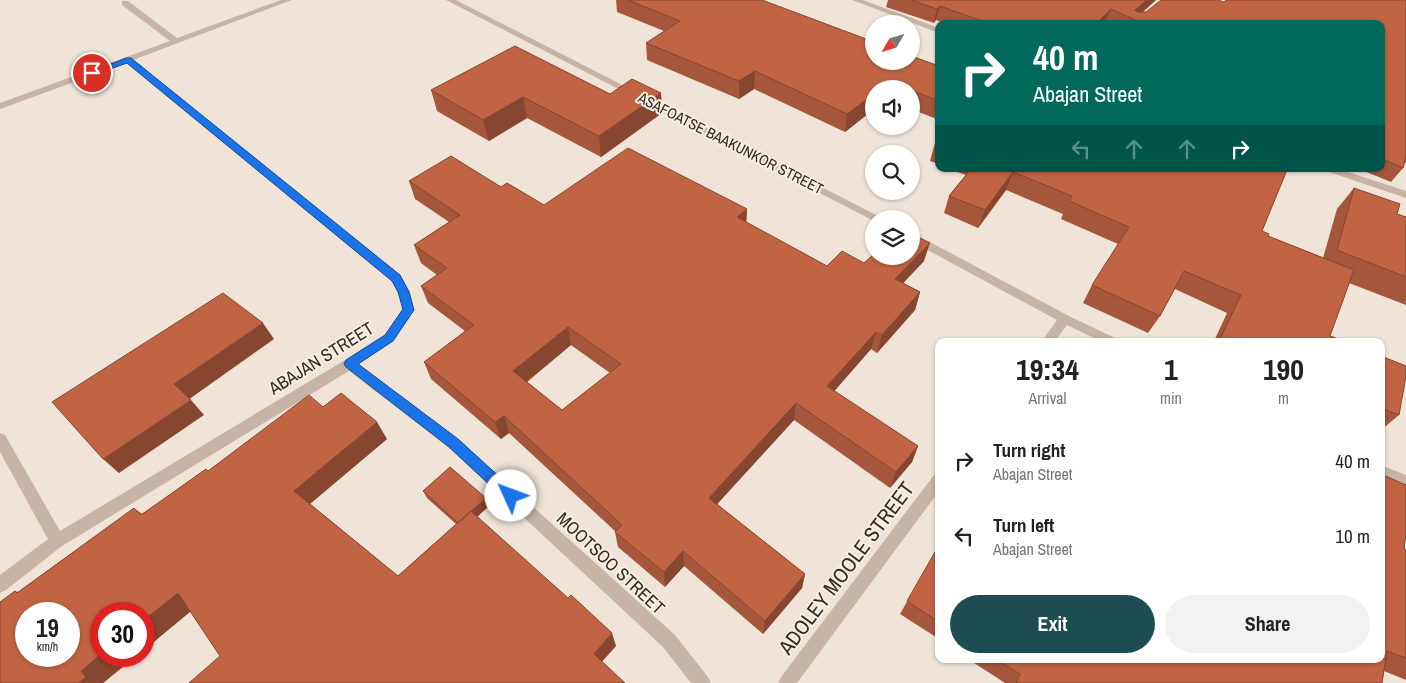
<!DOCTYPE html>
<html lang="en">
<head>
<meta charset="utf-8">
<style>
  body { margin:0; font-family:"Archivo Narrow",sans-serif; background:#f2f2f2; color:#222; height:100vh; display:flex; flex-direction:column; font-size:19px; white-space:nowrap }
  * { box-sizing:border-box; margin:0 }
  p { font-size:16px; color:#767676 }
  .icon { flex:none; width:28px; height:28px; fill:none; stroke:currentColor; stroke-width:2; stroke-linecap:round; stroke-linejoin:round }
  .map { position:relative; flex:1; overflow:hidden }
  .drawer { position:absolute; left:935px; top:338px; width:450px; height:325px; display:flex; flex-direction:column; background:#fff; border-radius:10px; box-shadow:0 1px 4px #0004 }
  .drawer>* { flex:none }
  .top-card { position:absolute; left:935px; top:20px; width:450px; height:152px; border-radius:10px; box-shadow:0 1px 4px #0004; background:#00695c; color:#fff; overflow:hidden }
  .needle { width:32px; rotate:231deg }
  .buttons { position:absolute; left:865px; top:15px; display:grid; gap:10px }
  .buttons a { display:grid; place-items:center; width:55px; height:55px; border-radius:50%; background:#fff; box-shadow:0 1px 4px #0004; font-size:25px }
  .speed { position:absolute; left:15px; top:602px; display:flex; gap:10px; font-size:25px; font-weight:700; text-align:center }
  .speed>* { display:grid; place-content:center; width:65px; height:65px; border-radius:50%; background:#fff; box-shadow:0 1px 4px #0004; line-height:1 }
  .speed small { font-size:12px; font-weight:400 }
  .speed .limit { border:8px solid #d22; background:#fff; color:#111 }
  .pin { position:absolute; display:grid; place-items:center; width:42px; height:42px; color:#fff; margin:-21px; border:2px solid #fff; border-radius:50%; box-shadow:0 1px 5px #0007 }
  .me { position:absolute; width:55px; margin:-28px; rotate:313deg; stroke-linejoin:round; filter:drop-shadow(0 0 4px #0008) }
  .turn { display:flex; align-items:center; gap:18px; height:105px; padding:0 15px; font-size:22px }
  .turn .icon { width:65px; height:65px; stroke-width:2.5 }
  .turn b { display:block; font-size:35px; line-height:42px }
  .lanes { display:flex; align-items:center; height:48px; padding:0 15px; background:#0003; justify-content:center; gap:25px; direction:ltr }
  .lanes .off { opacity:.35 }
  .eta { display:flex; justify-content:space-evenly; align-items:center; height:85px; text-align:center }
  .eta b { font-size:30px; font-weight:700; line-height:35px }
  .action { display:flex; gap:10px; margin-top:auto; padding:10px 15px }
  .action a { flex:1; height:58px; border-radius:30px; background:#1d4d52; color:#fff; font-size:20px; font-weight:700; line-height:58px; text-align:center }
  .action a+a { background:#f2f2f2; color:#222 }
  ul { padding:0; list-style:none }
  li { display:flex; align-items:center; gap:15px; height:75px; padding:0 15px }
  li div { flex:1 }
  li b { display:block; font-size:19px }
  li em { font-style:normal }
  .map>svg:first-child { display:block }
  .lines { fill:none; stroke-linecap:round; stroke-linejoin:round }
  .minor { fill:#c7b4a4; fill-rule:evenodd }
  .wall { fill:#a6563a; fill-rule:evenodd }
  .shaded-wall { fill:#87462f }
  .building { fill:#c16443; stroke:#87462f; fill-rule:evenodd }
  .route { fill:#1a73e8; stroke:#114b97 }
  .labels { text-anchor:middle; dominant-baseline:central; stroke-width:4; stroke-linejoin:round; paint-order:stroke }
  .far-street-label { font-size:15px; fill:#322a25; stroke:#f8eee3 }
  .street-label { font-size:18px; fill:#322a25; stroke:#f8eee3 }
  .near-street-label { font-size:21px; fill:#322a25; stroke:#f8eee3 }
</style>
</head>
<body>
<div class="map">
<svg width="1406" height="683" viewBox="0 0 1406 683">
  <rect width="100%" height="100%" fill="#efe4d7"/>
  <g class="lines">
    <path class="minor" d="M281 0H292L133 60 400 275 410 292 414 310 393 341 359 364 458 439 675 635 708 677 711 683H691L663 647 448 447 349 371 62 546 6 590 0 593V575L48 539 0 452V433L5 435 60 531 345 360 385 335 402 310 398 292 392 281 126 63 0 109V103L170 41 122 5V1H128L177 38Z
      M446 0H456L884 219H874V221Z
      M852 0H863L939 28V33Z
      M1325 169H1339L1406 191V198L1326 171Z
      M911 232 1069 316 1115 338 1117 341H1100L1067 325 1055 341H1042L1057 320 911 241Z
      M1381 465 1406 475V487L1381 478Z
      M939 473V491L797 683H778L781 677 934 475Z"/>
  </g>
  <path class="wall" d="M616 0H762L939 66V120L911 109V89H874V109L845 132 754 89 739 99 647 60 646 43 664 31 617 12Z
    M888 0H1156L1143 12 1224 2 1406 0V163L1405 162 1403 168 1391 182 1359 169H1381V24H1106L1105 23 1104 24H946L936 20 934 23 886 7Z
    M431 90 610 94 661 93 662 113 601 157 527 118 489 141 437 111Z
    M939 139V164L930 161 935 143Z
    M949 169H1284L1262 231 1268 236 1323 258 1337 209 1354 188 1397 214 1406 217V305L1349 283 1330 336 1344 341H1214L1227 313 1175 289 1160 316 1148 333 1083 303 1092 285 1118 244 1061 219 1063 214 1006 190 978 228 944 213 949 196 966 175Z
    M409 181 501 187 544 205 747 209 746 222 827 266 864 263 924 261 903 283 920 292 915 310 877 353 871 349 834 391 918 446 912 462 890 488 794 420 717 504 805 574 802 588 763 634 684 566 665 587 618 547 615 532H616L509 433 501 439 431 379 424 362 465 331 428 303 421 286 437 275 421 263 414 245 449 222 415 199ZM571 345 610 373 562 410 527 382Z
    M1381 356 1399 415 1381 430Z
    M387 439 310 504 398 576 456 524 427 498 423 491 489 506 477 516 616 646 602 661 220 656 190 611 144 650V614L101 656H136L103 683 15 591 18 592 134 508 142 514 208 471Z
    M939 545V639L900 614Z
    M1404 549 1406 550V680L1384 671 1382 683H1005L968 659H1381Z"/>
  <path class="shaded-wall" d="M1147 0H1156L1134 19 1135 10Z
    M940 6 936 20 934 23 937 9Z
    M1111 9 1104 24H1096Z
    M755 71 754 89 739 99V81Z
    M890 82 889 89H881Z
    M661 93 662 113 601 157 599 136Z
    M874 94V109L845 132 847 114Z
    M523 97 527 118 489 141 483 120Z
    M1013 172 1006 190 978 228 985 210Z
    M747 209 746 227 737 217Z
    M930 243 924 261 890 297 895 279Z
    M920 292 915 310 877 353 882 335Z
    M263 323 274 339 188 400 174 384Z
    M568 327 571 345 519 388 513 371Z
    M876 332 871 349 824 403 827 386Z
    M191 400 204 415 119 473 103 459Z
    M796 403 794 420 709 513V498Z
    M504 416 509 433 501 439 495 422Z
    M377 422 387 439 306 507 294 491Z
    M918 446 912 462 890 488 896 472Z
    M486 498 489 506 463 530 459 523Z
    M683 551 684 566 665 587 664 572Z
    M805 574 802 588 763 634 765 621Z
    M178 593 196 607 144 650V620Z
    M612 633 616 646 598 666 594 654Z
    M101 654V656H136L103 683H79L81 671Z"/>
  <path class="building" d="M628 0H762L874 42V61H911V56L939 66V101L911 90V89H908L890 82 881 89H874V94L847 114 755 71 739 81 646 43 680 21Z
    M911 0H1147L1135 10 1137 12H1146L1161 0H1218L1224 2 1226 0H1406V156L1403 168 1381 158V24H1145L1111 9 1096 24H991L940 6 937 9Z
    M515 46 610 94 632 79 661 93 599 136 523 97 483 120 431 90Z
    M939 139V145L935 143Z
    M628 148 747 209 737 217 827 266 842 251 864 263 874 254V256H911V234L930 243 895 279 920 292 882 335 876 332 827 386 918 446 896 472 796 403 709 498 805 574 765 621 683 551 664 572 615 532 622 525 504 416 495 422 424 362 474 325 421 286 447 268 414 245 460 215 409 181 451 156 501 187 507 183 544 205ZM568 327 621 364 562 410 513 371Z
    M971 169H1284L1287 170 1262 231 1269 234 1268 236 1354 270 1330 336 1344 341H1219L1241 295 1184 271 1160 316 1092 285 1129 227 1069 201 1072 196 1013 172 985 210 949 196Z
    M1354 188 1400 204 1397 214 1406 217V277L1337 250Z
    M223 293 263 323 174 384 191 400 103 459 52 402Z
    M1381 356 1406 366V376L1399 415 1381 408Z
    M341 393 377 422 294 491 398 576 471 511 568 598 571 595 612 633 594 654 625 683H189L220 656 178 593 144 620V614H101V654L81 671 86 677 79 683H0V602L15 591 17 593 134 508 141 515 206 469 208 471 309 395 323 407ZM26 614H69V656H26Z
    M450 467 486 498 458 523 423 491Z
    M1381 474 1406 485V533L1404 549 1406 550V658L1387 651 1382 683H1016L1020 674 996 659H1342L1350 663V659H1381Z
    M939 545V622L907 601Z"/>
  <path class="route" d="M126 58H131L400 275 409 292 414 310 393 341 358 364 458 439 516 492 518 496 516 500 511 502 506 500 449 447 346 367 344 364 346 360 385 335 403 309 398 292 392 281 127 63 94 75 88 73Z"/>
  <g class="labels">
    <g class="far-street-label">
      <text transform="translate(731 143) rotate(27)">ASAFOATSE BAAKUNKOR STREET</text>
    </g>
    <g class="street-label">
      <text transform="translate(321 358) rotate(-32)">ABAJAN STREET</text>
      <text transform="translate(611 563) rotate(43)">MOOTSOO STREET</text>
    </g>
    <g class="near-street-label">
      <text transform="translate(846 568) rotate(-53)">ADOLEY MOOLE STREET</text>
    </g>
  </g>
</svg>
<div class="buttons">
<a><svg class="needle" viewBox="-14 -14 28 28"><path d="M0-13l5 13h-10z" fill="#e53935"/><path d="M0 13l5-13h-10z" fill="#767676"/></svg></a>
<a><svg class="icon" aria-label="sound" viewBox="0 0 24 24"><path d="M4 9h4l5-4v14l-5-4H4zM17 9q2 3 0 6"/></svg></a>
<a><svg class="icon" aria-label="search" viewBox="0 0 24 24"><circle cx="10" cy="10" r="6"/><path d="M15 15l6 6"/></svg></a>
<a><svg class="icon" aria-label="layers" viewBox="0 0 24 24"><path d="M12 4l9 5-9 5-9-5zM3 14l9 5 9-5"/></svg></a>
</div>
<div class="speed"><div>19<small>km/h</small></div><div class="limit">30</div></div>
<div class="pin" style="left:92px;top:73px;background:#d93025"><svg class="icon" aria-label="arrive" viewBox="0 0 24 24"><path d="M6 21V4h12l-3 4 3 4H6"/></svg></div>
<svg class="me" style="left:511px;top:496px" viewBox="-20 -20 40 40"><circle r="19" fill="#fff"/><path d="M0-13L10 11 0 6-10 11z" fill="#1a73e8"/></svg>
<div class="top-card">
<div class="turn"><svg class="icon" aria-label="right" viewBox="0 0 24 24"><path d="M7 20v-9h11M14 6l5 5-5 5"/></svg><div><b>40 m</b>Abajan Street</div></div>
<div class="lanes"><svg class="icon off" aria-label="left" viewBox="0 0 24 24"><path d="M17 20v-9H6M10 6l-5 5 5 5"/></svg><svg class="icon off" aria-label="ahead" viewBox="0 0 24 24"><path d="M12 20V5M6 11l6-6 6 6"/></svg><svg class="icon off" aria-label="ahead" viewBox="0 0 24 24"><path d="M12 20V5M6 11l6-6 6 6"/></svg><svg class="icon" aria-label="right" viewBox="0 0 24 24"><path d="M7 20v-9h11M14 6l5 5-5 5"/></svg></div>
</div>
<section class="drawer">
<div class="eta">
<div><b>19:34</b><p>Arrival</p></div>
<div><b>1</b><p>min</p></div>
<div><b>190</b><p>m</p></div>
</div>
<ul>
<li><svg class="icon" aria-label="right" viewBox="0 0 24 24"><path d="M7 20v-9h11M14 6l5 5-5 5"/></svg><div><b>Turn right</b><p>Abajan Street</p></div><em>40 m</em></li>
<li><svg class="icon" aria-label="left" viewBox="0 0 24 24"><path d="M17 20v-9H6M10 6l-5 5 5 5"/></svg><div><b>Turn left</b><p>Abajan Street</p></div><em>10 m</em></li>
</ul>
<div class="action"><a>Exit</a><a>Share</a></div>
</section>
</div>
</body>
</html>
